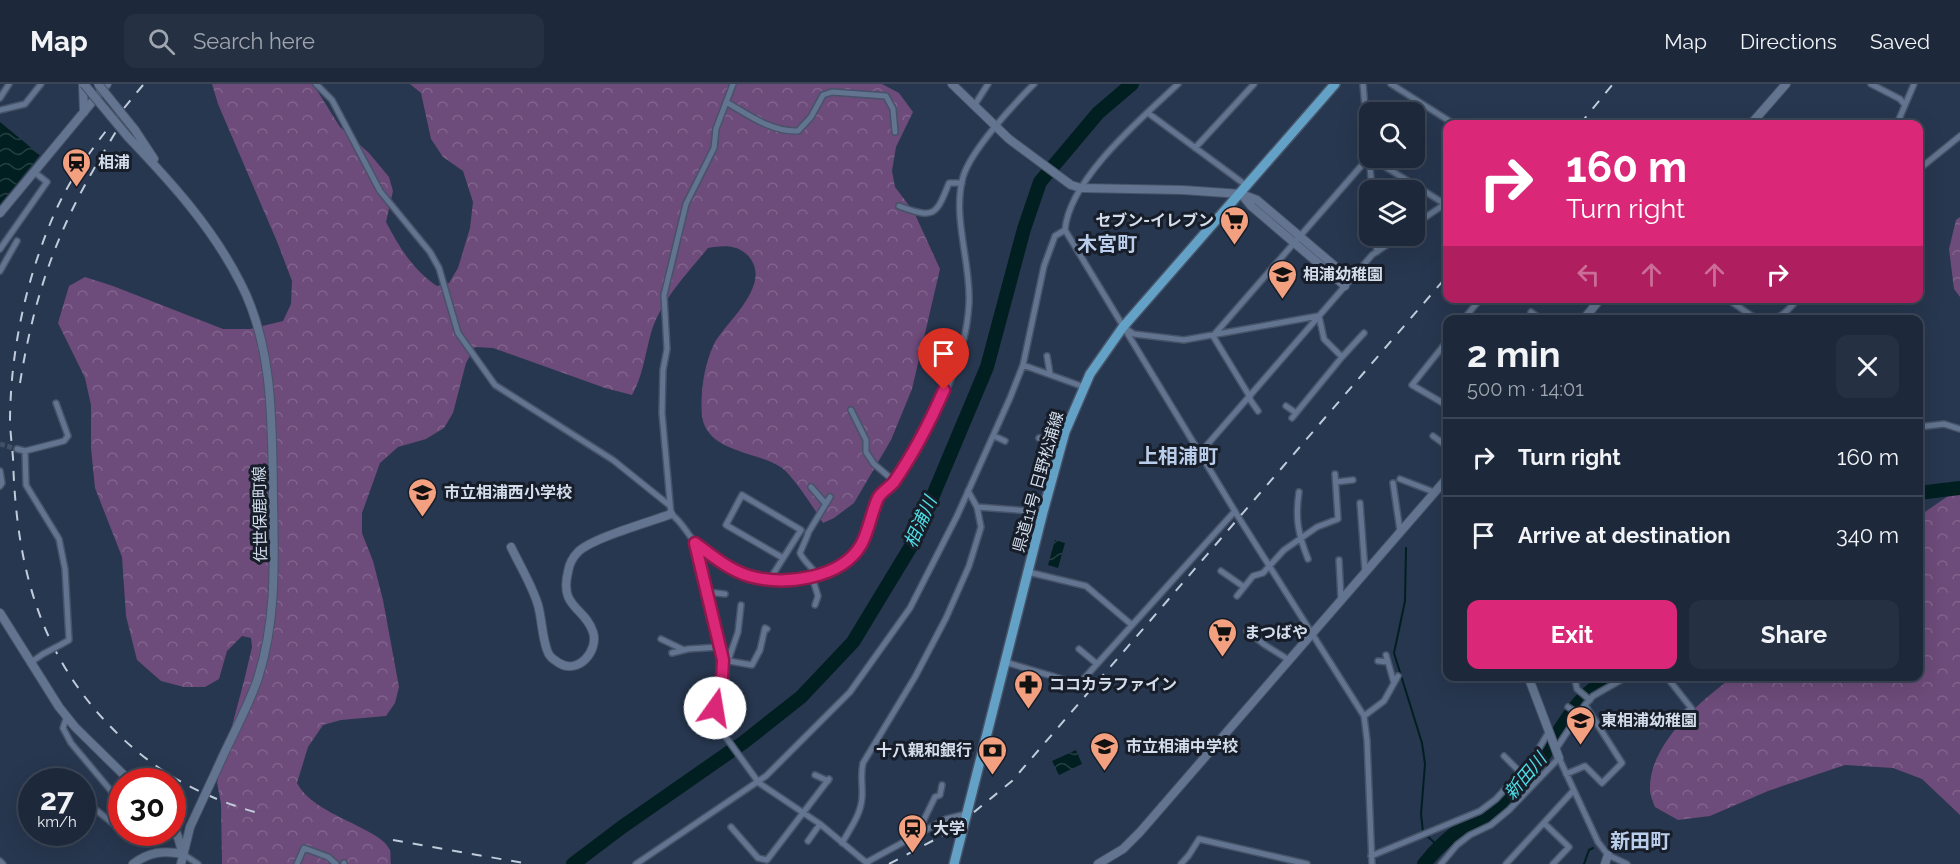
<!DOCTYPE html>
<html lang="en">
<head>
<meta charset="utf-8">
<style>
  body { margin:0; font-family:Raleway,"Noto Sans JP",sans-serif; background:#253142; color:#f1f3f6; height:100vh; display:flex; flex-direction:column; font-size:22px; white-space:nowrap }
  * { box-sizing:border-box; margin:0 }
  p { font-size:20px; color:#a0a6af }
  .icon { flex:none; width:33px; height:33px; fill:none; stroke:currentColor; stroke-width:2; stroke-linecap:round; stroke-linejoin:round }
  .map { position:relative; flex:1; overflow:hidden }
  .side { position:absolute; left:1443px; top:231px; width:480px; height:366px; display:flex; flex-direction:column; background:#1d293b; border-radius:12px; box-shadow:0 6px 24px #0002,0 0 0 2px #3b4555 }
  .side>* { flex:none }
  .guide { position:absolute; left:1443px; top:36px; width:480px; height:183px; border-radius:12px; box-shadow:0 6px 24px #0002,0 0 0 2px #3b4555; background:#db2777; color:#fff; overflow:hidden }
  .fabs { position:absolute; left:1359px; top:18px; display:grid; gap:12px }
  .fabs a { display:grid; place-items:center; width:66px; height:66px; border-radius:12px; background:#1d293b; box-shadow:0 6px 24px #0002,0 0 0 2px #3b4555; font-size:30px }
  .speed { position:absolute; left:18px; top:684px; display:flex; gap:12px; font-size:30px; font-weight:700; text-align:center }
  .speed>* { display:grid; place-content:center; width:78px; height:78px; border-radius:50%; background:#1d293b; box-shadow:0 6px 24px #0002,0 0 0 2px #3b4555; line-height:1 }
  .speed small { font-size:15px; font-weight:400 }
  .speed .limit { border:9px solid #d22; background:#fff; color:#111 }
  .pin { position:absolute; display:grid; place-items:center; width:51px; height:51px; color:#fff; margin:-62px -26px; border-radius:50% 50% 50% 0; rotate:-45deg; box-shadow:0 0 6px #0007 }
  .pin .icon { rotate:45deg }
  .me { position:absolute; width:66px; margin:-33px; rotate:13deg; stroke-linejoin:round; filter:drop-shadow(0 0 4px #0008) }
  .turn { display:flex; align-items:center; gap:21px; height:126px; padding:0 24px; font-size:27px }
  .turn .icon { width:78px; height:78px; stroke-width:2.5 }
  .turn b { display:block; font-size:42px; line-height:51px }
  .lanes { display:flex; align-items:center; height:57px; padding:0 24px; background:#0003; justify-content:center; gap:30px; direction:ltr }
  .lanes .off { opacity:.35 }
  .round { display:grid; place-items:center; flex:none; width:63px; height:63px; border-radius:12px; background:#253142 }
  .overview { display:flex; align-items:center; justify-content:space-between; height:102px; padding:0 24px }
  h1 { font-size:36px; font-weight:700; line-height:45px }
  .action { display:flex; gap:12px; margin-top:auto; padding:12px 24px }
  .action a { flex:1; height:69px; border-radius:12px; background:#db2777; color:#fff; font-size:24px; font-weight:700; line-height:69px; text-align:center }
  .action a+a { background:#253142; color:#f1f3f6 }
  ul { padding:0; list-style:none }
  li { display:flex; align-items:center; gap:18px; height:78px; padding:0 24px; border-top:2px solid #3b4555 }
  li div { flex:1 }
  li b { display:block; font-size:22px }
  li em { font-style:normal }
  header { display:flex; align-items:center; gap:36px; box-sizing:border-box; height:84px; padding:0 30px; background:#1d293b; border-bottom:2px solid #3b4555 }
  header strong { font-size:28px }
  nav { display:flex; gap:33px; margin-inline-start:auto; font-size:21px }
  .search { width:420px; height:54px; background:#253142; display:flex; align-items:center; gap:15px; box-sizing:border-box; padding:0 21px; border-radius:12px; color:#a0a6af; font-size:22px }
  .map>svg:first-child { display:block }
  .forest { fill:url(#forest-crowns) }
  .water { fill:url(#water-waves) }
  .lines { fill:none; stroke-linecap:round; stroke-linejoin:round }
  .stream { stroke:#011f21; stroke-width:2 }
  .river { stroke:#011f21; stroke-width:14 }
  .street-tunnel { stroke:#415067; stroke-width:5; stroke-dasharray:5 2.5; stroke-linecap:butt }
  .street-casing { stroke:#465368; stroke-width:8 }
  .secondary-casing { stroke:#465368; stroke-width:10 }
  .primary-casing { stroke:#465368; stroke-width:12 }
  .street { stroke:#62748f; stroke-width:5 }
  .secondary { stroke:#62748f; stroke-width:8 }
  .primary { stroke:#63a2c6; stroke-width:9 }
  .rail { stroke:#c0cbdb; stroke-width:2; stroke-dasharray:10 10; stroke-linecap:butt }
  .street-bridge-casing { stroke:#465368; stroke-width:8; stroke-linecap:butt }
  .secondary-bridge-casing { stroke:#465368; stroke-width:10; stroke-linecap:butt }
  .street-bridge { stroke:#62748f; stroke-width:5 }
  .secondary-bridge { stroke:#62748f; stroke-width:8 }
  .route-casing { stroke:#8e194d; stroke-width:15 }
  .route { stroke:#db2777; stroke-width:10 }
  .labels { text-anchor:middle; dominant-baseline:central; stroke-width:6; stroke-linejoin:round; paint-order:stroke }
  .poi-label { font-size:16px; font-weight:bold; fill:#d3ddec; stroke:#171e29; text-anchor:start }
  .street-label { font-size:16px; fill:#d3ddec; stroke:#171e29 }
  .water-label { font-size:18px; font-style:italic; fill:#4edee7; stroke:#171e29 }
  .quarter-label { font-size:20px; font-weight:bold; fill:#baceec; stroke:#171e29 }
</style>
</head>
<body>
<header>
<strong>Map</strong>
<div class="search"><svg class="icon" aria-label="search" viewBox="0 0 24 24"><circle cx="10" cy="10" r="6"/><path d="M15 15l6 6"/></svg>Search here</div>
<nav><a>Map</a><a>Directions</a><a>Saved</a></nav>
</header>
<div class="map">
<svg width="1960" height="780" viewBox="0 0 1960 780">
  <defs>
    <pattern id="forest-crowns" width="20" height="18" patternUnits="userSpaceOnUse" patternTransform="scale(1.5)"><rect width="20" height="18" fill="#6d4b7a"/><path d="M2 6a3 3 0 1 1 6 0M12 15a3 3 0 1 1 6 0" fill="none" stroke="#81648d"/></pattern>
    <pattern id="water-waves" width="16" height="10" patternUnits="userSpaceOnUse" patternTransform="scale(1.5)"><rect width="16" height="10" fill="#011f21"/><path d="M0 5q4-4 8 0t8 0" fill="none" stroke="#253f41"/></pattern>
  </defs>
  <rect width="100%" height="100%" fill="#27374f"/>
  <path class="forest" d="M212 0H313L340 43 369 69 389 93 393 107 386 138C399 163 414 187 437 202L449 199 458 184 470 144 473 118 463 87 443 73 431 55 421 9 410 0H882L899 9 913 28 896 63 892 87 895 103 914 128 940 185 912 305 891 356 854 419 834 434 823 439C815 426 794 393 782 384 758 367 707 369 702 332 700 309 704 281 714 260 727 237 771 202 750 174 739 160 724 161 708 164 687 190 661 216 651 249 645 270 643 292 632 311L605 304 493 264 475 263 466 279 453 329 444 344 426 355 398 363 380 379 362 429V449L373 477 383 516 399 603 395 619 386 632 341 636 323 641 308 663 297 699C314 732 380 743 390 766 391 770 390 776 391 780H222L221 720 217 698 244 597 252 563 251 554 242 552 227 567 219 595 205 603H184L161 597 137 576 126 532 122 473 95 404 91 364V321L85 294 58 239 69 202 85 193 113 202 223 245H250L283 237 291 220 292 197 278 160 218 20Z
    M1960 133V213L1954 205 1949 165 1956 136Z
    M1960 407V731L1922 695 1893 684 1845 681 1768 707 1710 732 1678 736 1655 723C1653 718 1650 711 1650 706 1648 661 1700 617 1733 593L1918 592 1919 432 1951 410Z"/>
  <path class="water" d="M0 38 40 71 0 120Z
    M1055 456 1065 459 1058 484 1048 481Z
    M1076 666 1082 680 1059 691 1052 677Z"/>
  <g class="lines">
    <path class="stream" d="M1406 464 1405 517 1394 569 1422 659 1425 680 1421 730 1423 748 1438 762
      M1584 780 1589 766 1593 764"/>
    <path class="river" d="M1918 409 1960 404
      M573 780 622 743 744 658 801 613 853 558 913 459 987 283 1024 145 1040 98 1098 29 1132 0
      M1424 780C1436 765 1448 753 1464 743 1473 738 1485 735 1493 728 1505 718 1518 705 1528 692 1558 658 1570 612 1613 592"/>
    <path class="street-tunnel" d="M0 360 17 365"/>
    <defs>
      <path id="street" d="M316 0 332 16 380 107 430 168 439 184 458 249 495 301 613 376 669 421
        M733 0 716 45 714 64 686 120 664 211 667 265 663 286 662 329 671 430C682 438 686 448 694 457 707 472 733 488 752 492 780 498 820 499 844 480 860 466 865 449 872 430 874 424 876 417 879 413 883 407 890 403 894 396 929 344 966 283 969 219 971 178 952 134 963 93 971 66 1014 20 1034 0
        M1178 0C1142 34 1069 95 1065 146L1239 434 1364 632 1367 656 1372 780
        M1363 0 1372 106
        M1391 0 1454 40
        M1871 0 1900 15 1904 20
        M0 14 9 0
        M726 18C749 31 771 48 798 47L811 33 823 11 832 8 886 12 893 25 895 48
        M974 22 988 0
        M0 26 25 20 41 0
        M1148 29 1247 102
        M1897 40 1914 0
        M1195 64 1254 0
        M1371 74 1445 120
        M1918 86 1960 52
        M899 122C934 135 936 132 949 99H962
        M1414 141 1445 120
        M1375 152 1377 168
        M0 165 47 98 34 88
        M0 187 17 157
        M1726 214 1752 232 1766 236
        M1531 228 1542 236
        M1319 232 1324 255 1342 273 1364 249
        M1463 236 1481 214
        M1773 236C1784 231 1791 224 1798 214
        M1125 244 1134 250 1184 256 1318 232
        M1213 252 1369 73
        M1213 252 1250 313
        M1448 256 1412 301 1448 322
        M1047 272 1050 290
        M1023 281 1084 303
        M1249 314 1258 327
        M1286 322 1296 329
        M851 326 866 356V368L874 380 894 397
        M1292 334 1342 273
        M1918 343 1944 340 1960 345
        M994 352 1005 357
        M1433 352 1448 363
        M1039 354 1061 364
        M17 365 25 367 26 401 59 455 65 485 69 556 62 560
        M25 367 64 357 68 352 56 319
        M1200 369 1372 171 1400 152
        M0 387 2 399 0 402
        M1400 395 1434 408
        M1336 398 1353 396
        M1393 399 1400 447
        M811 403 825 419
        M968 407 977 423
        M1299 408C1295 434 1298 450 1308 475
        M1360 419 1365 487
        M808 449 830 413
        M808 450 800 469C804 478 812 482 817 492
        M695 459 723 576 721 595 715 624 716 634 725 652 759 699 820 740 868 780
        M1339 476 1341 515
        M1221 487 1244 503
        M1028 488 1086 502 1132 541
        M812 493 818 512 815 521
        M770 495 801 446 742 411 726 441 783 474
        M707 508 725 510
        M1237 512 1253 492 1263 489 1284 466 1317 443 1338 435 1335 390
        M1247 547 1265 561 1289 576
        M661 555 684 566
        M1079 565 1097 580
        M672 569 688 565 720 563
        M1386 571 1394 599
        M723 576 752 581 760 566 765 544 767 545
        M728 577 738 548 741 521
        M1378 577 1388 578
        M1005 578 1079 600 1235 427
        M30 579 43 570
        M1574 592 1577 605 1590 616
        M1666 592 1692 625
        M1568 623 1579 630
        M67 632 63 644 71 659 122 720
        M1364 632 1384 617 1398 592
        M1676 639 1691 624
        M1556 665 1585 621 1593 612 1628 592
        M1504 672 1520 688
        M1566 690 1585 682 1602 699 1622 679 1585 621
        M815 691 828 697
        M96 726 115 741 122 743
        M1544 739 1569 763 1553 780
        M731 743 758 774 767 776 829 695
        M917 750 935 713 940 711 942 701
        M808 757 820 740
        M842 759C850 745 861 730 862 714 863 701 860 692 863 679L915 593 946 534 969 482 981 443 977 423 1043 428
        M183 770 198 780
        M1371 772 1480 727 1496 715 1534 673 1548 649
        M0 777 3 780
        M867 778 946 735 966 730
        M297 780 304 764 328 773 336 780
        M344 780V779
        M636 780 766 692 850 608 910 524 957 432 1010 314 1023 281 1044 182 1055 152 1065 146
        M1181 780 1189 771 1199 755 1307 780
        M1441 780 1457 761 1470 751 1491 741 1509 726 1559 674 1598 758 1608 771 1627 780
        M1506 780 1573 707"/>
      <path id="secondary" d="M83 0 84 28
        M952 0 1009 55 1071 101 1081 104 1183 106 1241 110 1257 116 1350 195
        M1751 40 1786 0
        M135 46 154 75
        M128 53C171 98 213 144 241 200 274 264 272 343 273 414 274 475 277 535 258 594 248 624 230 655 217 685
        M1242 111 1251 122 1345 202
        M0 129 107 0
        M1583 236 1601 214
        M511 463C520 482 532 501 538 521 542 536 542 552 547 566 549 573 553 575 559 579 578 591 599 567 593 548 585 523 559 524 568 488 569 481 573 473 578 468 592 454 650 438 671 430
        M0 529 59 623 75 643 131 698
        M1528 592 1559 674
        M133 780C149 768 163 766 183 770L176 747 172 742
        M181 780 190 743
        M1098 780 1123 765 1140 748 1448 393
        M1605 780 1608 771"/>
      <path id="primary" d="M954 780 1043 428 1065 348 1090 290 1123 243 1335 0"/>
    </defs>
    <use href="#street" class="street-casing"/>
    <use href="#secondary" class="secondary-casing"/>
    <use href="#primary" class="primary-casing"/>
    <use href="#street" class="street"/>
    <use href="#secondary" class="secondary"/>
    <use href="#primary" class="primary"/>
    <path class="rail" d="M143 1C108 44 71 87 50 140 25 201 11 267 10 334 10 347 12 361 13 374 16 483 40 576 121 653 161 691 205 714 258 729
      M1580 40 1613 0
      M20 299C28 249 40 200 60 153 76 114 98 77 120 41
      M393 756 529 780
      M889 780 951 747 1012 697 1448 191"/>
    <defs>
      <path id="street-bridge" d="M43 570 62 560"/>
      <path id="secondary-bridge" d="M84 0 128 53
        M98 0 135 46
        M190 743 217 685"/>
    </defs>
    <use href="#street-bridge" class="street-bridge-casing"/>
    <use href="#secondary-bridge" class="secondary-bridge-casing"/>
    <use href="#street-bridge" class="street-bridge"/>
    <use href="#secondary-bridge" class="secondary-bridge"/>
  </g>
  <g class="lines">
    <defs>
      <path id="route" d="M715 624 722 595 723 576 695 459C711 471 729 486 749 492 784 502 841 495 861 461 869 447 871 429 878 414 881 408 889 404 894 398 914 369 930 338 944 306"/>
    </defs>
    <use href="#route" class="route-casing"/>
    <use href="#route" class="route"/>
  </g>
  <defs>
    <symbol id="station-pin" viewBox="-11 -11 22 30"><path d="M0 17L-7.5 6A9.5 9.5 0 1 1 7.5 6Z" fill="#f2a080" stroke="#171e29"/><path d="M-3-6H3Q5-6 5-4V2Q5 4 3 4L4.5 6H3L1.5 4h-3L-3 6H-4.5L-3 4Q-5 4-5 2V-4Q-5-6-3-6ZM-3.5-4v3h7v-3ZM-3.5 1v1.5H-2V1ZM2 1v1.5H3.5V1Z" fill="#111"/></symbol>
    <symbol id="supermarket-pin" viewBox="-11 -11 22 30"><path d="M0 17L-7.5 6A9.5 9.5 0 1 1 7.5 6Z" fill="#f2a080" stroke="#171e29"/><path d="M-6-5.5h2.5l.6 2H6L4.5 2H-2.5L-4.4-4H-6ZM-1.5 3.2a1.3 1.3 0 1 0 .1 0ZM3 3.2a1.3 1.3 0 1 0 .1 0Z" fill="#111"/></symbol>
    <symbol id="school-pin" viewBox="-11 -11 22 30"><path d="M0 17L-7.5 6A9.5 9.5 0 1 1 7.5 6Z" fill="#f2a080" stroke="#171e29"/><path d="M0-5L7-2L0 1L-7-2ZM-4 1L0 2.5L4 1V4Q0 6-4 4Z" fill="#111"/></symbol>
    <symbol id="pharmacy-pin" viewBox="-11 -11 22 30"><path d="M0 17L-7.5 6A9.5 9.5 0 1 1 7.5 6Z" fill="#f2a080" stroke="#171e29"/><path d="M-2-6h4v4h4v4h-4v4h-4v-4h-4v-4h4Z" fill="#111"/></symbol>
    <symbol id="bank-pin" viewBox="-11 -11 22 30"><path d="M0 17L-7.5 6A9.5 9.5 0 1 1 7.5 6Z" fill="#f2a080" stroke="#171e29"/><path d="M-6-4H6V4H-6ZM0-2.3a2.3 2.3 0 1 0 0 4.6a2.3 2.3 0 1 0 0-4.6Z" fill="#111"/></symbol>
  </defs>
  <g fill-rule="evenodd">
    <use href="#station-pin" x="60" y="62" width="33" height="45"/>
    <use href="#supermarket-pin" x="1218" y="120" width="33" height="45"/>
    <use href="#school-pin" x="1266" y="174" width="33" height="45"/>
    <use href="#school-pin" x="406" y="392" width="33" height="45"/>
    <use href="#supermarket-pin" x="1206" y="532" width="33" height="45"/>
    <use href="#pharmacy-pin" x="1012" y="584" width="33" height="45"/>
    <use href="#school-pin" x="1564" y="620" width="33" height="45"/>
    <use href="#school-pin" x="1088" y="646" width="33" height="45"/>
    <use href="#bank-pin" x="976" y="650" width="33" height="45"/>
    <use href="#station-pin" x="896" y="728" width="33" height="45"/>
  </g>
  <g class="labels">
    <g class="poi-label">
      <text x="98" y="78">相浦</text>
      <text x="1214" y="136" text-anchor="end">セブン-イレブン</text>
      <text x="1303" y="190">相浦幼稚園</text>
      <text x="444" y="408">市立相浦西小学校</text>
      <text x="1244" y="548">まつばや</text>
      <text x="1049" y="600">ココカラファイン</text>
      <text x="1601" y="636">東相浦幼稚園</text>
      <text x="1126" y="662">市立相浦中学校</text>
      <text x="972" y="666" text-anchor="end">十八親和銀行</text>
      <text x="933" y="744">大学</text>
    </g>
    <g class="street-label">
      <text transform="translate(1038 398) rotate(-74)">県道11号 日野松浦線</text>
      <text transform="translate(260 430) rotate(-91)">佐世保鹿町線</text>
    </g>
    <g class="water-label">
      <text transform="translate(920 438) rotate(-66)">相浦川</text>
      <text transform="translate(1525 692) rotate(-50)">新田川</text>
    </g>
    <g class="quarter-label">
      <text x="1107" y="160">木宮町</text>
      <text x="1178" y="372">上相浦町</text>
      <text x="1640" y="757">新田町</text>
    </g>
  </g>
</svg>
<div class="fabs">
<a><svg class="icon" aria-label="search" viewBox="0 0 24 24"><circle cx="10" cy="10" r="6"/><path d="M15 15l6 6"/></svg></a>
<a><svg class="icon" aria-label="layers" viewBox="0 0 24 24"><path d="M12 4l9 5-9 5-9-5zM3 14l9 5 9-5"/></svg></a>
</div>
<div class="speed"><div>27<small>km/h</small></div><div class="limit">30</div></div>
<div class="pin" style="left:944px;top:306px;background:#d93025"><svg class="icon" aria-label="arrive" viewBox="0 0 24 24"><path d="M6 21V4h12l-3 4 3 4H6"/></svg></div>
<svg class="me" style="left:715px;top:624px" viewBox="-20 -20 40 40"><circle r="19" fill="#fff"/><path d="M0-13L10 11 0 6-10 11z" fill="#db2777"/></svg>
<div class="guide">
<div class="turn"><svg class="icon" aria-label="right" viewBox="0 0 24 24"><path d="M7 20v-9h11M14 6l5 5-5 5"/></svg><div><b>160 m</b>Turn right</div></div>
<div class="lanes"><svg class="icon off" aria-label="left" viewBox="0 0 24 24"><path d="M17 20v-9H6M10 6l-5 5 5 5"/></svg><svg class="icon off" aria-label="ahead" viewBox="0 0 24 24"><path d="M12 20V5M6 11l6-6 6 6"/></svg><svg class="icon off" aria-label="ahead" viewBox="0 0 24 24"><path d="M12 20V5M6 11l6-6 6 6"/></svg><svg class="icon" aria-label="right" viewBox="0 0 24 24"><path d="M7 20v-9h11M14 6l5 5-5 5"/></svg></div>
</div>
<section class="side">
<div class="overview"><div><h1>2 min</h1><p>500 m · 14:01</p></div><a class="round"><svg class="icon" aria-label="close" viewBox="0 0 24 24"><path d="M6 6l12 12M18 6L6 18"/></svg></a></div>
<ul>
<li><svg class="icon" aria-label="right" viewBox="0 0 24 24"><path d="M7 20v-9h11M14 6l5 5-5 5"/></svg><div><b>Turn right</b></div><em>160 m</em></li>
<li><svg class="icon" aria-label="arrive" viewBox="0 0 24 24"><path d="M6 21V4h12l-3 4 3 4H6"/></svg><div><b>Arrive at destination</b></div><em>340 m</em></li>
</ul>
<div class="action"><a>Exit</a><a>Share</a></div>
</section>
</div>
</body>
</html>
